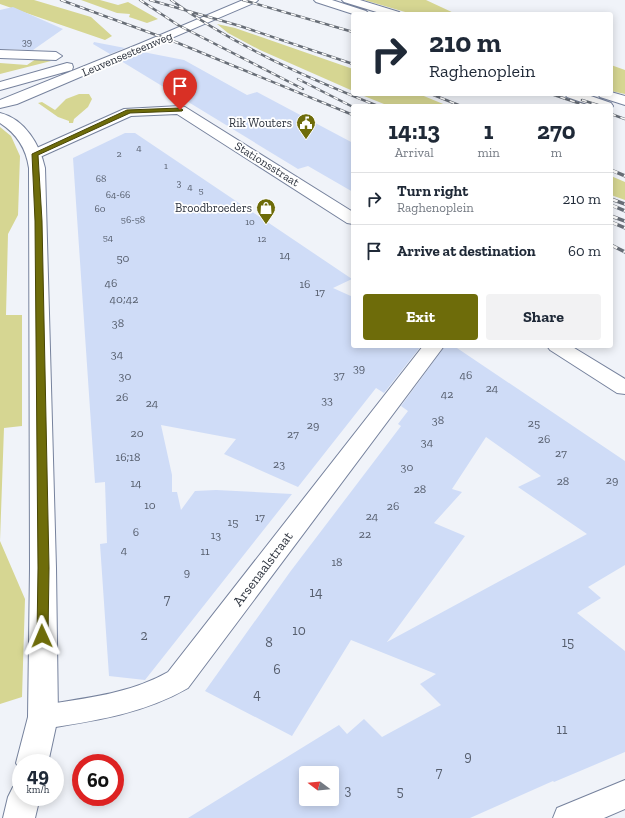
<!DOCTYPE html>
<html lang="en">
<head>
<meta charset="utf-8">
<style>
  body { margin:0; font-family:"Zilla Slab",serif; background:#f2f2f3; color:#1f2937; height:100vh; display:flex; flex-direction:column; font-size:15px; white-space:nowrap }
  * { box-sizing:border-box; margin:0 }
  p { font-size:13px; color:#747a83 }
  .icon { flex:none; width:22px; height:22px; fill:none; stroke:currentColor; stroke-width:2; stroke-linecap:round; stroke-linejoin:round }
  .map { position:relative; flex:1; overflow:hidden }
  .sheet { position:absolute; left:351px; top:104px; width:262px; height:244px; display:flex; flex-direction:column; background:#fff; border-radius:4px; box-shadow:0 2px 10px #0003 }
  .sheet>* { flex:none }
  .top-card { position:absolute; left:351px; top:12px; width:262px; height:84px; border-radius:4px; box-shadow:0 2px 10px #0003; background:#fff; color:#1f2937; overflow:hidden }
  .needle { width:26px; rotate:286deg }
  .tools { position:absolute; left:299px; top:766px; display:grid; gap:8px }
  .tools a { display:grid; place-items:center; width:40px; height:40px; border-radius:4px; background:#fff; box-shadow:0 2px 10px #0003; font-size:20px }
  .speed { position:absolute; left:12px; top:754px; display:flex; gap:8px; font-size:20px; font-weight:700; text-align:center }
  .speed>* { display:grid; place-content:center; width:52px; height:52px; border-radius:50%; background:#fff; box-shadow:0 2px 10px #0003; line-height:1 }
  .speed small { font-size:10px; font-weight:400 }
  .speed .limit { border:6px solid #d22; background:#fff; color:#111 }
  .pin { position:absolute; display:grid; place-items:center; width:34px; height:34px; color:#fff; margin:-41px -17px; border-radius:50% 50% 50% 0; rotate:-45deg; box-shadow:0 0 4px #0007 }
  .pin .icon { rotate:45deg }
  .me { position:absolute; width:44px; margin:-22px; rotate:359deg; stroke-linejoin:round; filter:drop-shadow(0 0 3px #0008) }
  .turn { display:flex; align-items:center; gap:14px; height:84px; padding:0 12px; font-size:18px }
  .turn .icon { width:52px; height:52px; stroke-width:2.5 }
  .turn b { display:block; font-size:28px; line-height:34px }
  .eta { display:flex; justify-content:space-evenly; align-items:center; height:68px; text-align:center }
  .eta b { font-size:24px; font-weight:800; line-height:28px }
  .button { display:flex; gap:8px; margin-top:auto; padding:8px 12px }
  .button a { flex:1; height:46px; border-radius:4px; background:#6e6c0a; color:#fff; font-size:16px; font-weight:800; line-height:46px; text-align:center }
  .button a+a { background:#f2f2f3; color:#1f2937 }
  ul { padding:0; list-style:none }
  li { display:flex; align-items:center; gap:12px; height:52px; padding:0 12px; border-top:1px solid #e0e1e3 }
  li div { flex:1 }
  li b { display:block; font-size:15px }
  li em { font-style:normal }
  .map>svg:first-child { display:block }
  .green { fill:#d6d692 }
  .building { fill:#cfdcf7; fill-rule:evenodd }
  .lines { fill:none; stroke-linecap:round; stroke-linejoin:round }
  .minor-casing { stroke:#76829d; stroke-width:2 }
  .primary-casing { stroke:#76829d; stroke-width:2 }
  .trunk-casing { stroke:#76829d; stroke-width:2 }
  .minor { fill:#fff; fill-rule:evenodd }
  .primary { fill:#fff; fill-rule:evenodd }
  .trunk { fill:#fff; fill-rule:evenodd }
  .rail-far1-casing { stroke:#686e77; stroke-width:2.5 }
  .rail-casing { stroke:#686e77; stroke-width:3.5 }
  .rail-far1 { stroke:#fff; stroke-width:1.5; stroke-dasharray:5; stroke-linecap:butt }
  .rail { stroke:#fff; stroke-width:2.5; stroke-dasharray:7; stroke-linecap:butt }
  .route { fill:#6e6c0a; stroke:#484606 }
  .labels { text-anchor:middle; dominant-baseline:central; stroke-width:3.5; stroke-linejoin:round; paint-order:stroke }
  .far-number-label { font-size:10px; fill:#565e6d }
  .far-street-label { font-size:12px; fill:#2e343f; stroke:#fff }
  .far-poi-label { font-size:12px; fill:#2e343f; stroke:#fff; text-anchor:end }
  .number-label { font-size:12px; fill:#565e6d }
  .street-label { font-size:14px; fill:#2e343f; stroke:#fff }
  .near-number-label { font-size:14px; fill:#565e6d }
</style>
</head>
<body>
<div class="map">
<svg width="625" height="818" viewBox="0 0 625 818">
  <rect width="100%" height="100%" fill="#f0f3f9"/>
  <path class="green" d="M0 0H34L91 17 112 36 105 40 0 4Z
    M81 0H100L118 5 128 2 158 19 147 23 129 17 130 14 117 13Z
    M364 0H426L456 14H412Z
    M217 24 235 28 353 69V91L260 50 228 33Z
    M36 59 51 61 0 74V63L27 65Z
    M611 65 625 70V94L611 91Z
    M79 94H89L92 99 88 107 74 119 73 123H69V121L58 117 38 103 42 102 55 110 66 99Z
    M359 94H419L448 106H389Z
    M0 127 11 136 20 156 18 215 8 234 6 315H22V426L4 428 0 541 25 599 22 697 0 704Z
    M611 176 625 182V200L611 195Z"/>
  <path class="building" d="M13 7 63 29 33 50 0 49V10Z
    M94 42 125 48 110 54 93 44Z
    M143 52 184 60 247 95 257 92 353 143V192L308 166 298 169 121 61Z
    M125 133H135L352 279 333 288 353 297V346H421L384 393 376 388 298 487 224 454 236 439 161 425 172 475V492H177L181 510 195 491 216 490 292 494 145 680 109 676 100 544 107 543 105 482 95 483 73 158Z
    M445 346H454L625 461V565L588 587 601 598 577 613 625 651V752L554 782 553 781 470 818H188L339 725 347 734 364 719 382 737 441 705 420 684 436 674 351 640 292 736 205 691 290 572 401 426 398 424 408 411 401 406ZM486 437 541 476 518 487 587 534 387 642 465 536 434 523 462 492 452 489ZM306 773H332V799H306Z"/>
  <g class="lines">
    <defs>
      <path id="minor" d="M0 50 56 52 62 56 56 60 0 58Z
        M180 106 185 107 353 212V224L347 223 177 114 131 116 40 157H30L27 154 30 151 124 109Z
        M423 346H444L188 688C143 714 94 721 43 729L32 726 28 717 32 708 43 705C86 698 129 694 168 672Z
        M547 346H571L625 379V394L617 393 550 350Z
        M625 780V809L604 818H553L557 808Z"/>
      <path id="primary" d="M243 0H258L256 2 17 104 0 108V100L139 44Z
        M67 63 72 64 73 67 72 70 0 90V82Z
        M0 113C25 119 40 145 45 168L56 568 58 717 48 763H21V772L16 763 28 717 30 568 29 168C26 148 17 134 0 123Z
        M21 784V797H40L35 818H3L8 797 13 787Z"/>
      <path id="trunk" d="M314 0H332L366 11 368 13 353 14 316 2Z
        M342 0H360L399 12 401 14H383L344 2Z
        M611 92 625 96V105L600 97 598 94H611Z
        M565 94H585L611 103 613 106 611 109V106H593L567 97Z"/>
    </defs>
    <use href="#minor" class="minor-casing"/>
    <use href="#primary" class="primary-casing"/>
    <use href="#trunk" class="trunk-casing"/>
    <use href="#minor" class="minor"/>
    <use href="#primary" class="primary"/>
    <use href="#trunk" class="trunk"/>
    <defs>
      <path id="rail-far1" d="M61 0 178 43 353 115
        M140 0 178 25 303 89
        M150 0 240 26 353 64
        M171 0C235 46 305 77 378 106
        M243 0 353 32
        M298 79 353 107
        M431 94 461 106
        M551 94 587 106
        M582 100 601 106
        M611 114 625 119"/>
      <path id="rail" d="M611 170 625 176
        M611 199 625 204
        M611 205 625 211
        M611 216 625 221
        M611 222 625 228
        M611 245 625 252"/>
    </defs>
    <use href="#rail-far1" class="rail-far1-casing"/>
    <use href="#rail" class="rail-casing"/>
    <use href="#rail-far1" class="rail-far1"/>
    <use href="#rail" class="rail"/>
  </g>
  <path class="route" d="M180 108 183 110 182 111 130 113 38 155 42 221 49 568 48 636 47 639H38L37 636 38 568 35 221 32 154 127 110Z"/>
  <defs>
    <symbol id="civic-pin" viewBox="-11 -11 22 30"><path d="M0 17L-7.5 6A9.5 9.5 0 1 1 7.5 6Z" fill="#6e6c0a" stroke="#fff"/><path d="M-.6-6.5H3V-4.5H.6V-3L4-1V1h2V6H-6V1h2V-1L-.6-3ZM-1.2 2.5V6h2.4V2.5Z" fill="#fff"/></symbol>
    <symbol id="shop-pin" viewBox="-11 -11 22 30"><path d="M0 17L-7.5 6A9.5 9.5 0 1 1 7.5 6Z" fill="#6e6c0a" stroke="#fff"/><path d="M-5-2.5h2.3a2.7 3.5 0 0 1 5.4 0H5L5.5 6h-11ZM-1.5-2.5h3a1.5 2.3 0 0 0-3 0Z" fill="#fff"/></symbol>
  </defs>
  <g fill-rule="evenodd">
    <use href="#civic-pin" x="295" y="112" width="22" height="30"/>
    <use href="#shop-pin" x="255" y="197" width="22" height="30"/>
  </g>
  <g class="labels">
    <g class="far-number-label">
      <text x="27" y="42">39</text>
      <text x="139" y="148">4</text>
      <text x="119" y="154">2</text>
      <text x="166" y="166">1</text>
      <text x="101" y="179">68</text>
      <text x="179" y="183">3</text>
      <text x="190" y="187">4</text>
      <text x="201" y="191">5</text>
      <text x="118" y="195">64-66</text>
      <text x="100" y="209">60</text>
      <text x="133" y="220">56-58</text>
      <text x="250" y="222">10</text>
      <text x="108" y="238">54</text>
      <text x="262" y="239">12</text>
    </g>
    <g class="far-street-label">
      <text transform="translate(127 54) rotate(-23)">Leuvensesteenweg</text>
      <text transform="translate(267 164) rotate(32)">Stationsstraat</text>
    </g>
    <g class="far-poi-label">
      <text x="292" y="123">Rik Wouters</text>
      <text x="252" y="208">Broodbroeders</text>
    </g>
    <g class="number-label">
      <text x="285" y="255">14</text>
      <text x="123" y="258">50</text>
      <text x="111" y="283">46</text>
      <text x="305" y="284">16</text>
      <text x="320" y="292">17</text>
      <text x="124" y="299">40;42</text>
      <text x="118" y="323">38</text>
      <text x="117" y="354">34</text>
      <text x="359" y="368">39</text>
      <text x="339" y="375">37</text>
      <text x="466" y="375">46</text>
      <text x="125" y="376">30</text>
      <text x="492" y="388">24</text>
      <text x="447" y="394">42</text>
      <text x="122" y="397">26</text>
      <text x="327" y="400">33</text>
      <text x="152" y="403">24</text>
      <text x="438" y="420">38</text>
      <text x="534" y="423">25</text>
      <text x="313" y="425">29</text>
      <text x="137" y="433">20</text>
      <text x="293" y="434">27</text>
      <text x="544" y="439">26</text>
      <text x="427" y="442">34</text>
      <text x="561" y="453">27</text>
      <text x="128" y="457">16;18</text>
      <text x="279" y="464">23</text>
      <text x="407" y="467">30</text>
      <text x="612" y="480">29</text>
      <text x="563" y="481">28</text>
      <text x="136" y="483">14</text>
      <text x="420" y="489">28</text>
      <text x="150" y="505">10</text>
      <text x="393" y="506">26</text>
      <text x="372" y="516">24</text>
      <text x="260" y="517">17</text>
      <text x="233" y="522">15</text>
      <text x="136" y="532">6</text>
      <text x="365" y="534">22</text>
      <text x="216" y="535">13</text>
      <text x="124" y="550">4</text>
      <text x="205" y="551">11</text>
      <text x="337" y="562">18</text>
      <text x="187" y="572">9</text>
    </g>
    <g class="street-label">
      <text transform="translate(263 569) rotate(-53)">Arsenaalstraat</text>
    </g>
    <g class="near-number-label">
      <text x="316" y="592">14</text>
      <text x="167" y="599">7</text>
      <text x="299" y="630">10</text>
      <text x="144" y="635">2</text>
      <text x="269" y="642">8</text>
      <text x="568" y="642">15</text>
      <text x="277" y="669">6</text>
      <text x="257" y="694">4</text>
      <text x="562" y="729">11</text>
      <text x="468" y="756">9</text>
      <text x="439" y="772">7</text>
      <text x="348" y="790">3</text>
      <text x="400" y="791">5</text>
    </g>
  </g>
</svg>
<div class="tools">
<a><svg class="needle" viewBox="-14 -14 28 28"><path d="M0-13l5 13h-10z" fill="#e53935"/><path d="M0 13l5-13h-10z" fill="#747a83"/></svg></a>
</div>
<div class="speed"><div>49<small>km/h</small></div><div class="limit">60</div></div>
<div class="pin" style="left:180px;top:110px;background:#d93025"><svg class="icon" aria-label="arrive" viewBox="0 0 24 24"><path d="M6 21V4h12l-3 4 3 4H6"/></svg></div>
<svg class="me" style="left:42px;top:636px" viewBox="-20 -20 40 40"><path d="M0-17L14 15 0 8-14 15z" fill="#6e6c0a" stroke="#fff" stroke-width="4"/></svg>
<div class="top-card">
<div class="turn"><svg class="icon" aria-label="right" viewBox="0 0 24 24"><path d="M7 20v-9h11M14 6l5 5-5 5"/></svg><div><b>210 m</b>Raghenoplein</div></div>
</div>
<section class="sheet">
<div class="eta">
<div><b>14:13</b><p>Arrival</p></div>
<div><b>1</b><p>min</p></div>
<div><b>270</b><p>m</p></div>
</div>
<ul>
<li><svg class="icon" aria-label="right" viewBox="0 0 24 24"><path d="M7 20v-9h11M14 6l5 5-5 5"/></svg><div><b>Turn right</b><p>Raghenoplein</p></div><em>210 m</em></li>
<li><svg class="icon" aria-label="arrive" viewBox="0 0 24 24"><path d="M6 21V4h12l-3 4 3 4H6"/></svg><div><b>Arrive at destination</b></div><em>60 m</em></li>
</ul>
<div class="button"><a>Exit</a><a>Share</a></div>
</section>
</div>
</body>
</html>
